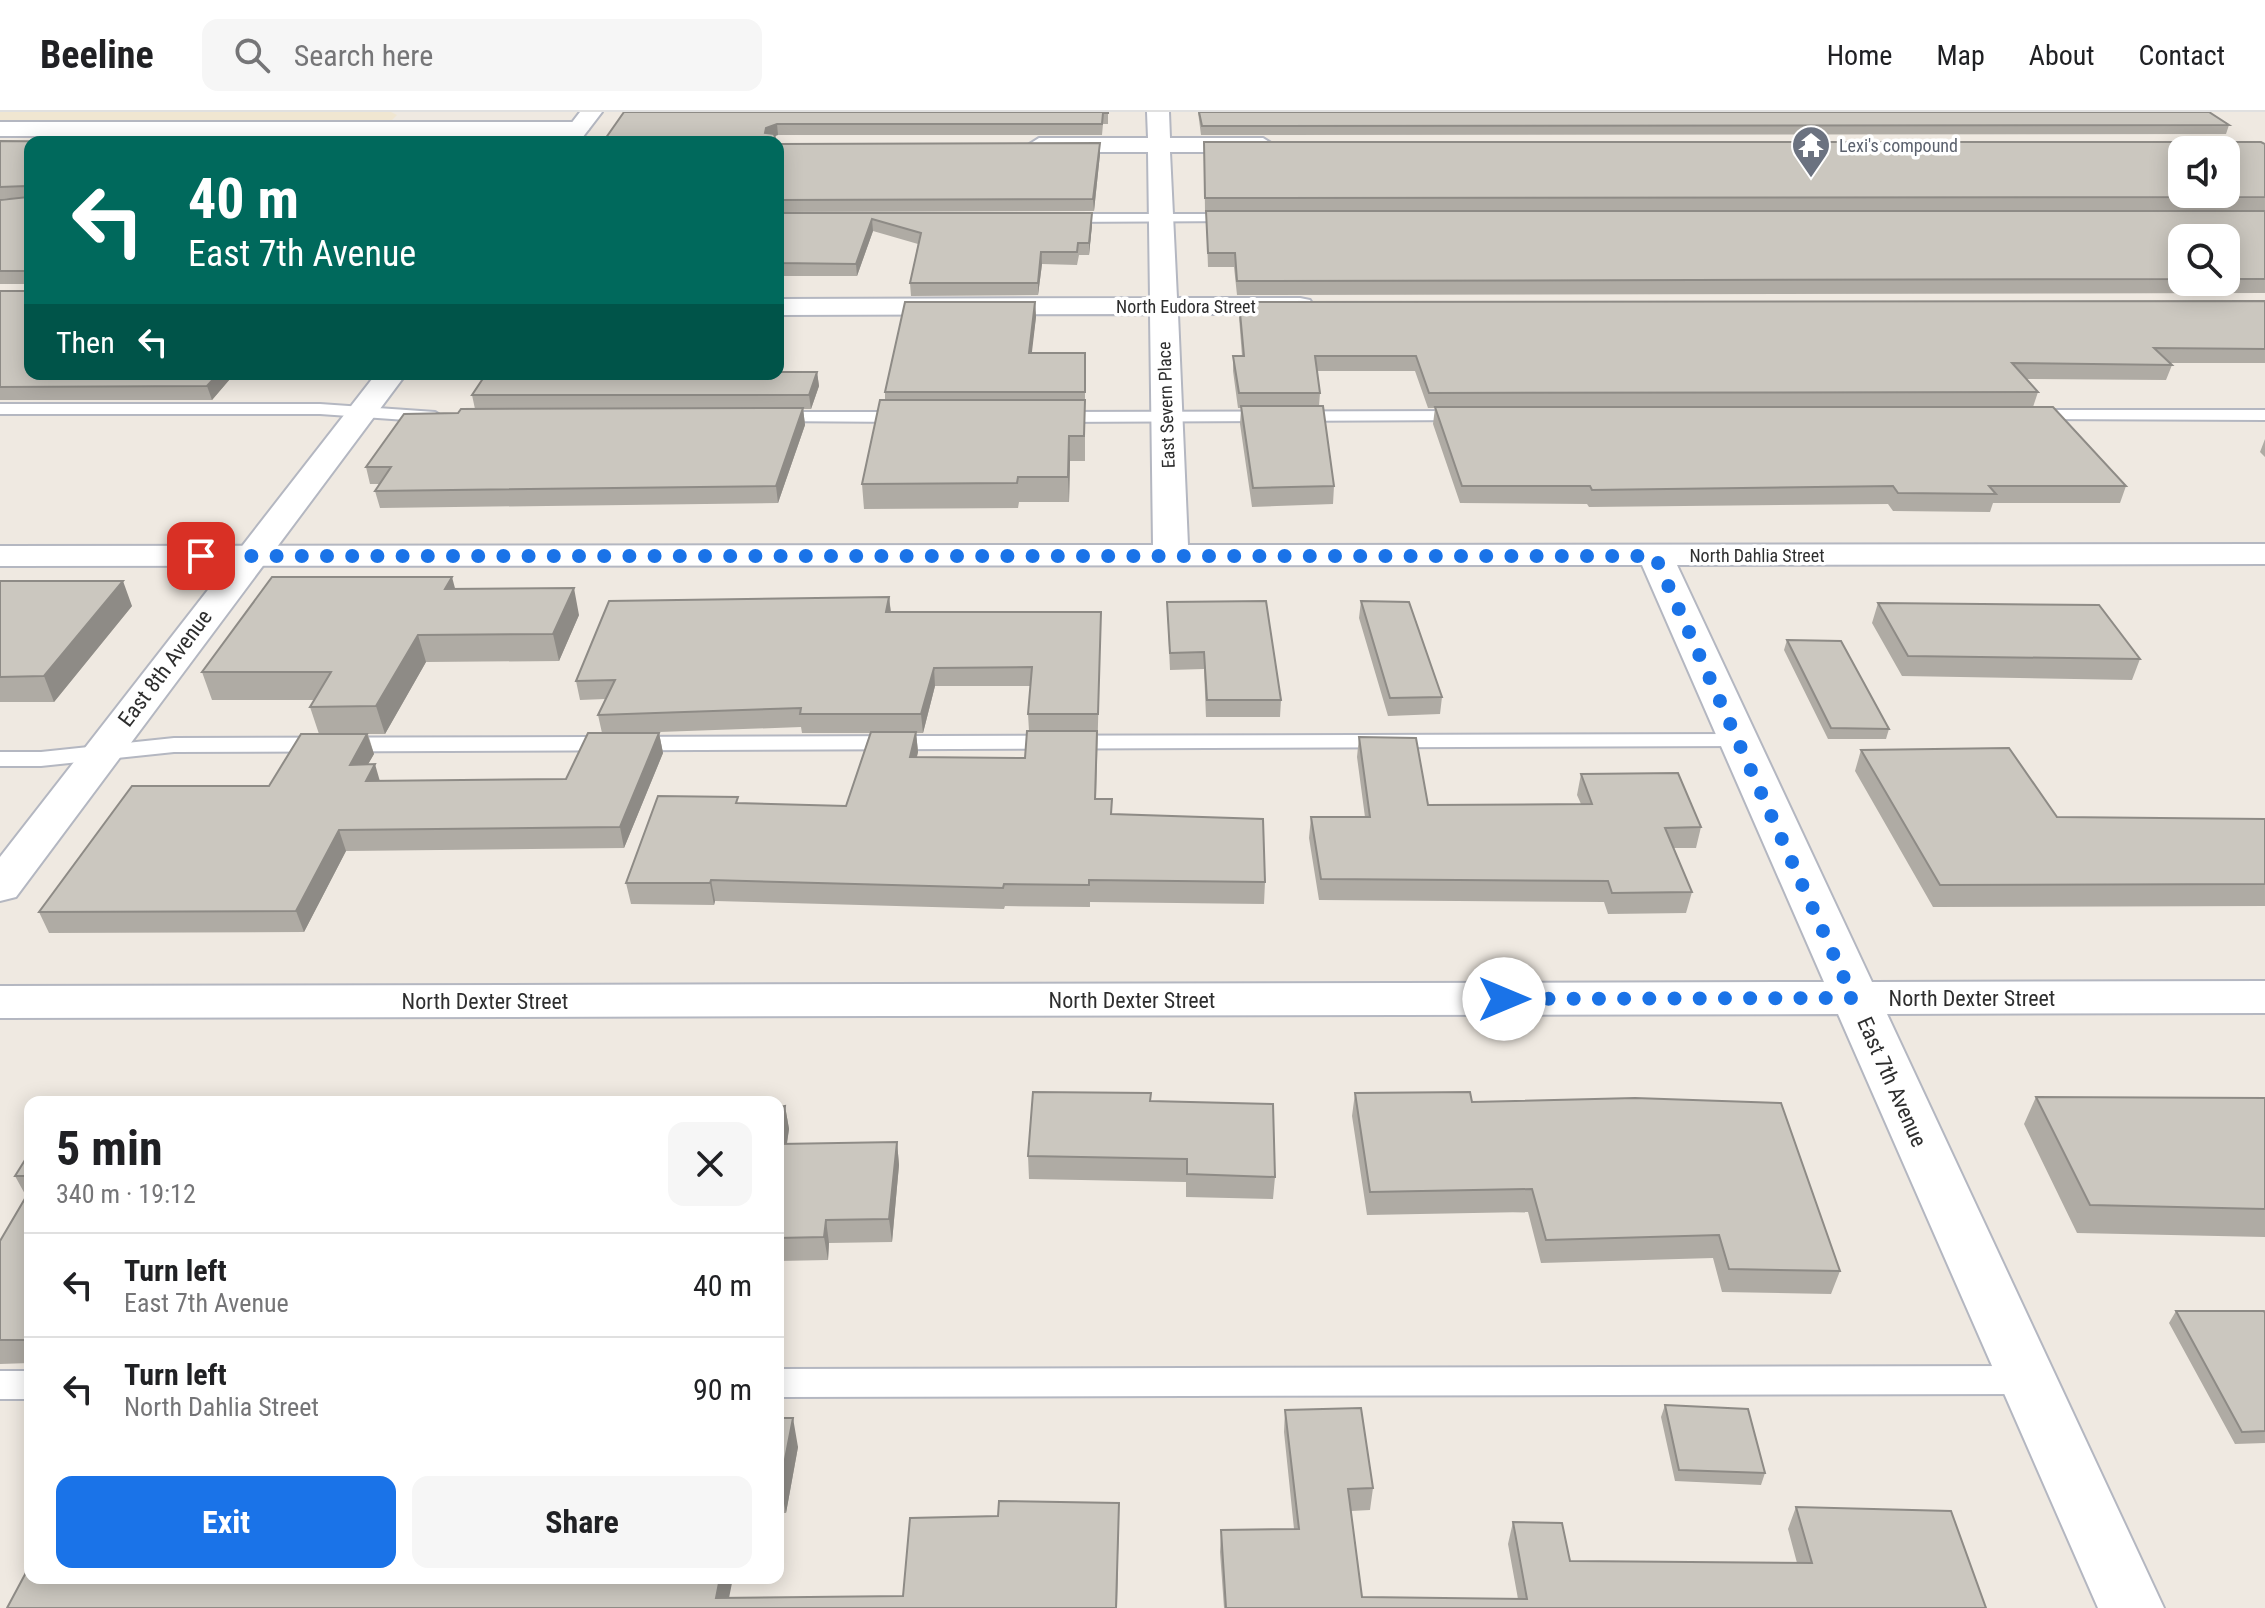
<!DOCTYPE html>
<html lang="en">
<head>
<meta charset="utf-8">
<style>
  body { margin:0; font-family:"Roboto Condensed",sans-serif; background:#f6f6f6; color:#202124; height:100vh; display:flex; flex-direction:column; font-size:30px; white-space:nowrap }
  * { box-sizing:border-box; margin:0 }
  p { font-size:26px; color:#757577 }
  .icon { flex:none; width:44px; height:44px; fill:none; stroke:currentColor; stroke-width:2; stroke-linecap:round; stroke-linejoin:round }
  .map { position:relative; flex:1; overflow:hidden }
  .drawer { position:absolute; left:24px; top:984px; width:760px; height:488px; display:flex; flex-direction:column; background:#fff; border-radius:16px; box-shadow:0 4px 20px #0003 }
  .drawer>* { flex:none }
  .top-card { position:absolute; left:24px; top:24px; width:760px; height:244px; border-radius:16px; box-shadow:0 4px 20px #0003; background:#00695c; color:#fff; overflow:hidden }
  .buttons { position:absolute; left:2168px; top:24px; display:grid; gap:16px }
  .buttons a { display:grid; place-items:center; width:72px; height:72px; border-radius:16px; background:#fff; box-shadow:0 4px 20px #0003; font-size:40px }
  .pin { position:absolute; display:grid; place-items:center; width:68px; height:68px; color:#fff; margin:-34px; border-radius:16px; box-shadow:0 4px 12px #0006 }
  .me { position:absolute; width:88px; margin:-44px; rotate:90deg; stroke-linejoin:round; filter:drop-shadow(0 0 6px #0008) }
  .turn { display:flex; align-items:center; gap:28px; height:168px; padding:0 32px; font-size:36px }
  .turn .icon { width:104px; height:104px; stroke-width:2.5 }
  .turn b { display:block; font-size:56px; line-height:68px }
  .then { display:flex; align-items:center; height:76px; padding:0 32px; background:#0003; gap:16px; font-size:30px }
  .round { display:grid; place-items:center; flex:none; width:84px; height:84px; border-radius:16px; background:#f6f6f6 }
  .summary { display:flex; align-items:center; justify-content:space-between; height:136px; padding:0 32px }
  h1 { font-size:48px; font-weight:700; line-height:60px }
  .cta { display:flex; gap:16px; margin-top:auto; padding:16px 32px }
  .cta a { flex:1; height:92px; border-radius:16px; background:#1a73e8; color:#fff; font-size:32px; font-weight:700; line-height:92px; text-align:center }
  .cta a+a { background:#f6f6f6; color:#202124 }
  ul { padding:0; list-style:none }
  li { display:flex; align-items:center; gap:24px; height:104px; padding:0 32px; border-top:2px solid #e0e0e0 }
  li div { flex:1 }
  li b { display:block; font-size:30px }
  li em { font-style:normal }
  header { display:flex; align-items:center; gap:48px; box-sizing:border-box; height:112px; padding:0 40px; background:#fff; border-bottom:2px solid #e0e0e0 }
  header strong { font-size:38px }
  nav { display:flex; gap:44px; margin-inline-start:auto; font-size:28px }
  .search { width:560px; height:72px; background:#f6f6f6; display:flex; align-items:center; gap:20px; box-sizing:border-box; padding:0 28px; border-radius:16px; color:#757577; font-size:30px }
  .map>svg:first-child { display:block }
  .education { fill:#f0e6d1 }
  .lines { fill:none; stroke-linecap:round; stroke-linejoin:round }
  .lane-casing { stroke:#b4b7c1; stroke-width:4 }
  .street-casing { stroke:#b4b7c1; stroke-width:4 }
  .secondary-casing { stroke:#b4b7c1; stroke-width:4 }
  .lane { fill:#fff; fill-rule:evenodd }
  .street { fill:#fff; fill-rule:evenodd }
  .secondary { fill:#fff; fill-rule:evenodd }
  .wall { fill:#afaba4; fill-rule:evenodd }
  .shaded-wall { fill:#8e8b86 }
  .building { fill:#cbc7bf; stroke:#8e8b86; stroke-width:2; fill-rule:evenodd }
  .route { stroke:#1a73e8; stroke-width:14; stroke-dasharray:0 25.2 }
  .labels { text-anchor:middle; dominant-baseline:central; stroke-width:7; stroke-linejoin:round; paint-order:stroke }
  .far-worship-label { font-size:18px; fill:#5b616d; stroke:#fff; text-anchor:start }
  .far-street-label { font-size:18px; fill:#2e2e2e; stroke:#fff }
  .street-label { font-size:22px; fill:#2e2e2e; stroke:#fff }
</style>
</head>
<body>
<header>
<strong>Beeline</strong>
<div class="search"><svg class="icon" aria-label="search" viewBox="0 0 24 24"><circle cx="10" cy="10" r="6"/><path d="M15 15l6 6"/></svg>Search here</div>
<nav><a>Home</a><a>Map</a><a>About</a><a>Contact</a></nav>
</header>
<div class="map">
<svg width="2265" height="1496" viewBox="0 0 2265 1496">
  <rect width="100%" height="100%" fill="#efe9e1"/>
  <path class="education" d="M0 0H391L397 3 392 8H0Z"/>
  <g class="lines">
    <defs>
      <path id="lane" d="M1239 102 1246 106 1244 109 1059 110 1052 106 1059 102Z
        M0 292H320L435 300 443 305 435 310 320 302H0Z
        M2031 298H2265V308L2025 307 2023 303Z
        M1467 299 1475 304 1473 308 1051 310 1043 305 1051 300Z
        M771 300H907L915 305 907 310 765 309 763 305Z
        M1738 622 1746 624 1749 629 1746 634 174 640 41 654H0V640H41L174 626Z
        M2027 1254 2039 1258 2043 1268 2039 1278 2027 1282 778 1285V1257Z
        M0 1259H30V1287H0Z"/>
      <path id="street" d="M1147 0H1169L1170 26H1263L1274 33 1263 40H1170L1177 186H1300L1310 188 1314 194 1310 200 1300 202H1178L1188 433 2265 432V452L1677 453 1872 870 2265 869V901L1887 902 2164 1496H2098L1838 902 0 906V874L1824 870 1642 453 0 454V434L1153 433 1150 202 778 203V187L1150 186 1148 40H1039L1028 33 1039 26H1148Z
        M0 10H578L589 17 578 24H0Z"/>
      <path id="secondary" d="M580 0H602L579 30H557Z
        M376 262H406L16 785 0 789V745Z"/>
    </defs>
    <use href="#lane" class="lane-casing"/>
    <use href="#street" class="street-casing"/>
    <use href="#secondary" class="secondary-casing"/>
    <use href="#lane" class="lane"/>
    <use href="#street" class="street"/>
    <use href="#secondary" class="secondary"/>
  </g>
  <path class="wall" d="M624 0H1108V12H1103L1102 23H778Z
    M1198 0H2209L2229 13 2226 22 1201 23Z
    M0 29 119 30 30 262H300L296 267H230L212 288H0V179H27V172H0V88L14 86 0 87Z
    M1204 30 2265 32V98L1205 99Z
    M778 32 1100 42 1094 99 778 100Z
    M1206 99H2265V181L1237 183 1234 155H1208ZM2182 126H2226V170H2182Z
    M778 101H1092V113L1089 143H1079L1077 153 1042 152 1038 183 911 184 910 171 918 132 873 119 857 164H778Z
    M2265 189V251H2169L2172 253 2166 268 2026 267 2038 280 2033 295 2126 374 2120 391H1993L1990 400 1893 399 1888 392 1589 395 1587 392 1460 391 1433 312 1435 296H1428L1415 259H1317L1320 281 1319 294 1334 374 1333 392 1252 395 1240 312 1241 296H1238L1233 259V244H1242L1239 205V190Z
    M1035 190 1036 205 1031 241H1085V349H1070L1069 390H1019L1018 396 864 397 862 372 885 288V280Z
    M817 260 819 274 811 297H803L805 313 778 391 380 396 375 379 380 372H370L366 355 458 301 475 297 472 283Z
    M2265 327V345L2260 340Z
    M0 469 132 494 54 590H0Z
    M455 477 579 503 559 549 426 550 385 622H368L374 642 368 652 380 669 566 667 602 621 598 603 605 587 580 588 576 569 889 485 891 500H1101L1096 687 1112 702 1265 770 1264 792 1090 790V795L1005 794 1004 797 715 789 714 793 631 792 626 771 739 692 846 694 870 621H802L801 615 631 621H659L663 641 624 736 346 739 304 820 49 821 39 800 269 674 319 622 310 595 314 588H212L202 560ZM935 574H1031L1028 602 1029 619 1025 646 917 645 918 640 916 621H923Z
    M1361 489 1442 585 1440 602 1388 604 1359 506Z
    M1167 490 1281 588 1280 605H1206L1204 557 1170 558Z
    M1878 491 2140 547 2132 568 1902 564 1872 511Z
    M1787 528 1889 617 1886 627H1828L1784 538Z
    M1359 625 1428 693 1581 692 1577 683 1581 662 1701 715 1696 736H1674L1692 780 1686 801 1608 802 1604 790 1319 788 1309 726 1311 705H1365L1357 645Z
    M1861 638 2057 705 2265 707V794L1933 795 1855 659Z
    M1355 981 1472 990 1840 1159 1831 1182 1722 1180 1713 1146 1541 1151 1528 1100 1367 1103 1352 1004Z
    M2036 985 2265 986V1125L2077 1121 2024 1012Z
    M1150 989 1275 1065 1273 1087 1186 1085V1070L1029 1067 1028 1044Z
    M785 994 789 1017 787 1032 897 1030 899 1053 892 1130 829 1131 828 1148 778 1149V995Z
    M30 1040V1251L0 1252V1129L26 1084 15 1064Z
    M2176 1199 2265 1201V1331L2235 1332 2169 1211Z
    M1665 1293 1765 1361 1761 1373 1675 1369 1661 1305Z
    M1285 1298 1373 1376 1370 1398 1351 1399 1362 1485 1518 1487 1508 1432 1513 1410 1570 1449 1797 1451 1788 1417 1796 1395 1986 1496H1224L1220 1440 1221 1418 1294 1417 1284 1320Z
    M778 1306 798 1335 786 1401H778Z"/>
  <path class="shaded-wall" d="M777 12 778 23 768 27 765 21 766 16Z
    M1100 31V42L1094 99 1093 87Z
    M1092 101V113L1089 143V131Z
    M872 107 873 119 857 164 856 152Z
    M1041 140 1042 152 1038 183V171Z
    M1035 190 1036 205 1030 257 1029 241Z
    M817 260 819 274 811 297 809 283Z
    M218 262H228L230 267 212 288 207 274Z
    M803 296 805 313 778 391 776 374Z
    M1069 324 1070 349 1069 390 1068 365Z
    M452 465 459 491 445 477Z
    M123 469 132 494 54 590 44 564Z
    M574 476 579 503 559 549 553 522Z
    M889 485 891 503 886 500Z
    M418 523 426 550 385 622 376 594Z
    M934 556 935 574 923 621 921 602Z
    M916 620 918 640 911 666 910 645Z
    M659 621 663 641 624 736 620 715Z
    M367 622 374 642 356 673 350 653Z
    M375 652 381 673 366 669Z
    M339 718 346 739 304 820 296 799Z
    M711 768 715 789 714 793 710 771Z
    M785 994 789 1017 783 1055 779 1032Z
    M897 1030 899 1053 892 1130 889 1107Z
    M826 1108 829 1131 828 1148 824 1125Z
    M793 1306 798 1335 786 1401 780 1373Z
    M1119 1391 1117 1496H1116Z
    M720 1466H733L727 1496 716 1486Z"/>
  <path class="building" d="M624 0H1108V1H1103L1102 12H777L766 16 765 21 774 22 776 30H603Z
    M1199 0H2209L2229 13 1202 14Z
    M0 29 119 30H30V262H218L207 274 0 275V179H27V159H0V88L29 85 26 74 0 75Z
    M1204 30H2261L2265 32V85L1205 86ZM2182 38H2226V82H2182Z
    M1100 31 1093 87 778 88V32Z
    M1206 99H2265V167H2226V126H2182V167L1237 169 1235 141H1208Z
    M778 101H1092L1089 131H1078L1077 140H1041L1038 171H910L921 121 872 107 856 152 778 151Z
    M2265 189V237L2154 236 2172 253 2012 251 2038 280 1429 281 1416 244H1315L1320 281H1239L1233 244H1244L1239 190Z
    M905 190H1035L1029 241H1085V280H885Z
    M778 260H817L809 283H472L486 262H778Z
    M880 288H1085L1084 324H1069L1068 365H1018L1017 371 862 372Z
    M1241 294H1323L1334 374 1253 376Z
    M1435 295H2053L2126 374H1989L1996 382 1898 381 1893 374 1592 378 1590 374H1462Z
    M803 296 776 374 375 379 391 355H366L404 302 458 301 461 297Z
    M272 465H452L445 477 574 476 553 522 418 523 376 594 310 595 331 560H202Z
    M0 469H123L44 564 0 565Z
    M889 485 886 500H1101L1098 602H1028L1032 555 934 556 921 602H800L801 596 598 603 615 568 576 569 609 489Z
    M1266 489 1281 588H1207L1204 540 1170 541 1167 490Z
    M1361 489 1409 490 1442 585 1390 586Z
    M1878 491 2099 493 2140 547 1908 544Z
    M1787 528 1841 529 1889 617 1831 616Z
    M1027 619H1097L1095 687H1112L1111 702 1263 707 1265 770 1089 768V773L1004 772 1003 776 711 768 710 771H626L658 684 738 685 736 691 846 694 871 620H916L910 645 1025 646Z
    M588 621H659L620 715 339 718 296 799 39 800 132 674H269L301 622H367L350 653 375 652 366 669 566 667Z
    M1359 625 1416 626 1428 693 1592 692 1581 662 1678 661 1701 715 1665 716 1692 780 1612 781 1608 769 1321 767 1311 705H1370Z
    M2009 636 2057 705 2265 707V772L1940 773 1861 638Z
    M1033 980 1151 981 1150 989 1273 992 1275 1065 1187 1062V1047L1028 1044Z
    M1470 980 1472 990 1635 986 1781 991 1840 1159 1729 1157 1719 1123 1546 1128 1532 1077 1370 1080 1355 981Z
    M2036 985 2265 986V1097L2090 1093Z
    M182 989V990H111Z
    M785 994 779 1032 897 1030 889 1107 826 1108 824 1125 778 1126V995Z
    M30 1040V1064H15Z
    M30 1078V1228H0V1129Z
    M2176 1199H2264L2265 1201V1319L2242 1320Z
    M1665 1293 1748 1297 1765 1361 1679 1358Z
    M1361 1296 1373 1376 1348 1377 1362 1485 1527 1487 1513 1410 1562 1411 1570 1449 1812 1451 1796 1395 1951 1399 1986 1496H1226L1221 1418 1299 1417 1285 1298Z
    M778 1306H793L780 1373H778Z
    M999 1389 1119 1391 1116 1496H7L30 1453V1466H720L716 1486 903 1484 910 1406 998 1404Z"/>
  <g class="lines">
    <path class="route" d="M201 444H1655L1853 886 1504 887"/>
  </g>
  <defs>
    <symbol id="temple-pin" viewBox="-11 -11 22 30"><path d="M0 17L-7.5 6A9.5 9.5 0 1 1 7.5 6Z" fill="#6b7280" stroke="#fff"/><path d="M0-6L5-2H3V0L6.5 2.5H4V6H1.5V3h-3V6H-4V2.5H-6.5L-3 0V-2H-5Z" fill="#fff"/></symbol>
  </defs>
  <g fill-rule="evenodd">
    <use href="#temple-pin" x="1789" y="11" width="44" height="60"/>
  </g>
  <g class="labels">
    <g class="far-worship-label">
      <text x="1839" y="33">Lexi's compound</text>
    </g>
    <g class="far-street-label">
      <text x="1186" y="194">North Eudora Street</text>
      <text transform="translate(1166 293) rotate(-92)">East Severn Place</text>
      <text x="1757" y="443">North Dahlia Street</text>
    </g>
    <g class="street-label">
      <text transform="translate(165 556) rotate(-53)">East 8th Avenue</text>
      <text x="1972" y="886">North Dexter Street</text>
      <text x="1132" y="888">North Dexter Street</text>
      <text x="485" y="889">North Dexter Street</text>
      <text transform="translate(1892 970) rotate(66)">East 7th Avenue</text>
    </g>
  </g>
</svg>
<div class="buttons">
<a><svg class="icon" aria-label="sound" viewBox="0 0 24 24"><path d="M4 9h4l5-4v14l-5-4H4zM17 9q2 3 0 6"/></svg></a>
<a><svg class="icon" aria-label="search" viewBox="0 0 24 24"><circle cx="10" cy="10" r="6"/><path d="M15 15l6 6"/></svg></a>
</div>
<div class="pin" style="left:201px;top:444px;background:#d93025"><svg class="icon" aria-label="arrive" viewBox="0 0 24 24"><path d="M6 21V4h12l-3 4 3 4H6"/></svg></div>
<svg class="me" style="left:1504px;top:887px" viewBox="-20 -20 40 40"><circle r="19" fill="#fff"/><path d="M0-13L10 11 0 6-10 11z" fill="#1a73e8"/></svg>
<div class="top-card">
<div class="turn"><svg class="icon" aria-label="left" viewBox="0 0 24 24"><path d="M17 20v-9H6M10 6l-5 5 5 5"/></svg><div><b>40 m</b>East 7th Avenue</div></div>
<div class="then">Then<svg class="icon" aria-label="left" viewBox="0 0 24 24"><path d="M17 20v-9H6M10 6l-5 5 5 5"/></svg></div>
</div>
<section class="drawer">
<div class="summary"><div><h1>5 min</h1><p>340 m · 19:12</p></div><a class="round"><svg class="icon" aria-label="close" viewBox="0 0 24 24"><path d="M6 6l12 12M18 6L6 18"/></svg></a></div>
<ul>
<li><svg class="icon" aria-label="left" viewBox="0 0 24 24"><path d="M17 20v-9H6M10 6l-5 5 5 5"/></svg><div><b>Turn left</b><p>East 7th Avenue</p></div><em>40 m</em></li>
<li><svg class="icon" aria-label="left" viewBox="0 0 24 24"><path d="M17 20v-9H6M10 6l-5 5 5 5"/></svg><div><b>Turn left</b><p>North Dahlia Street</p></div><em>90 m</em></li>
</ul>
<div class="cta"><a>Exit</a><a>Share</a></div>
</section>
</div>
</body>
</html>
